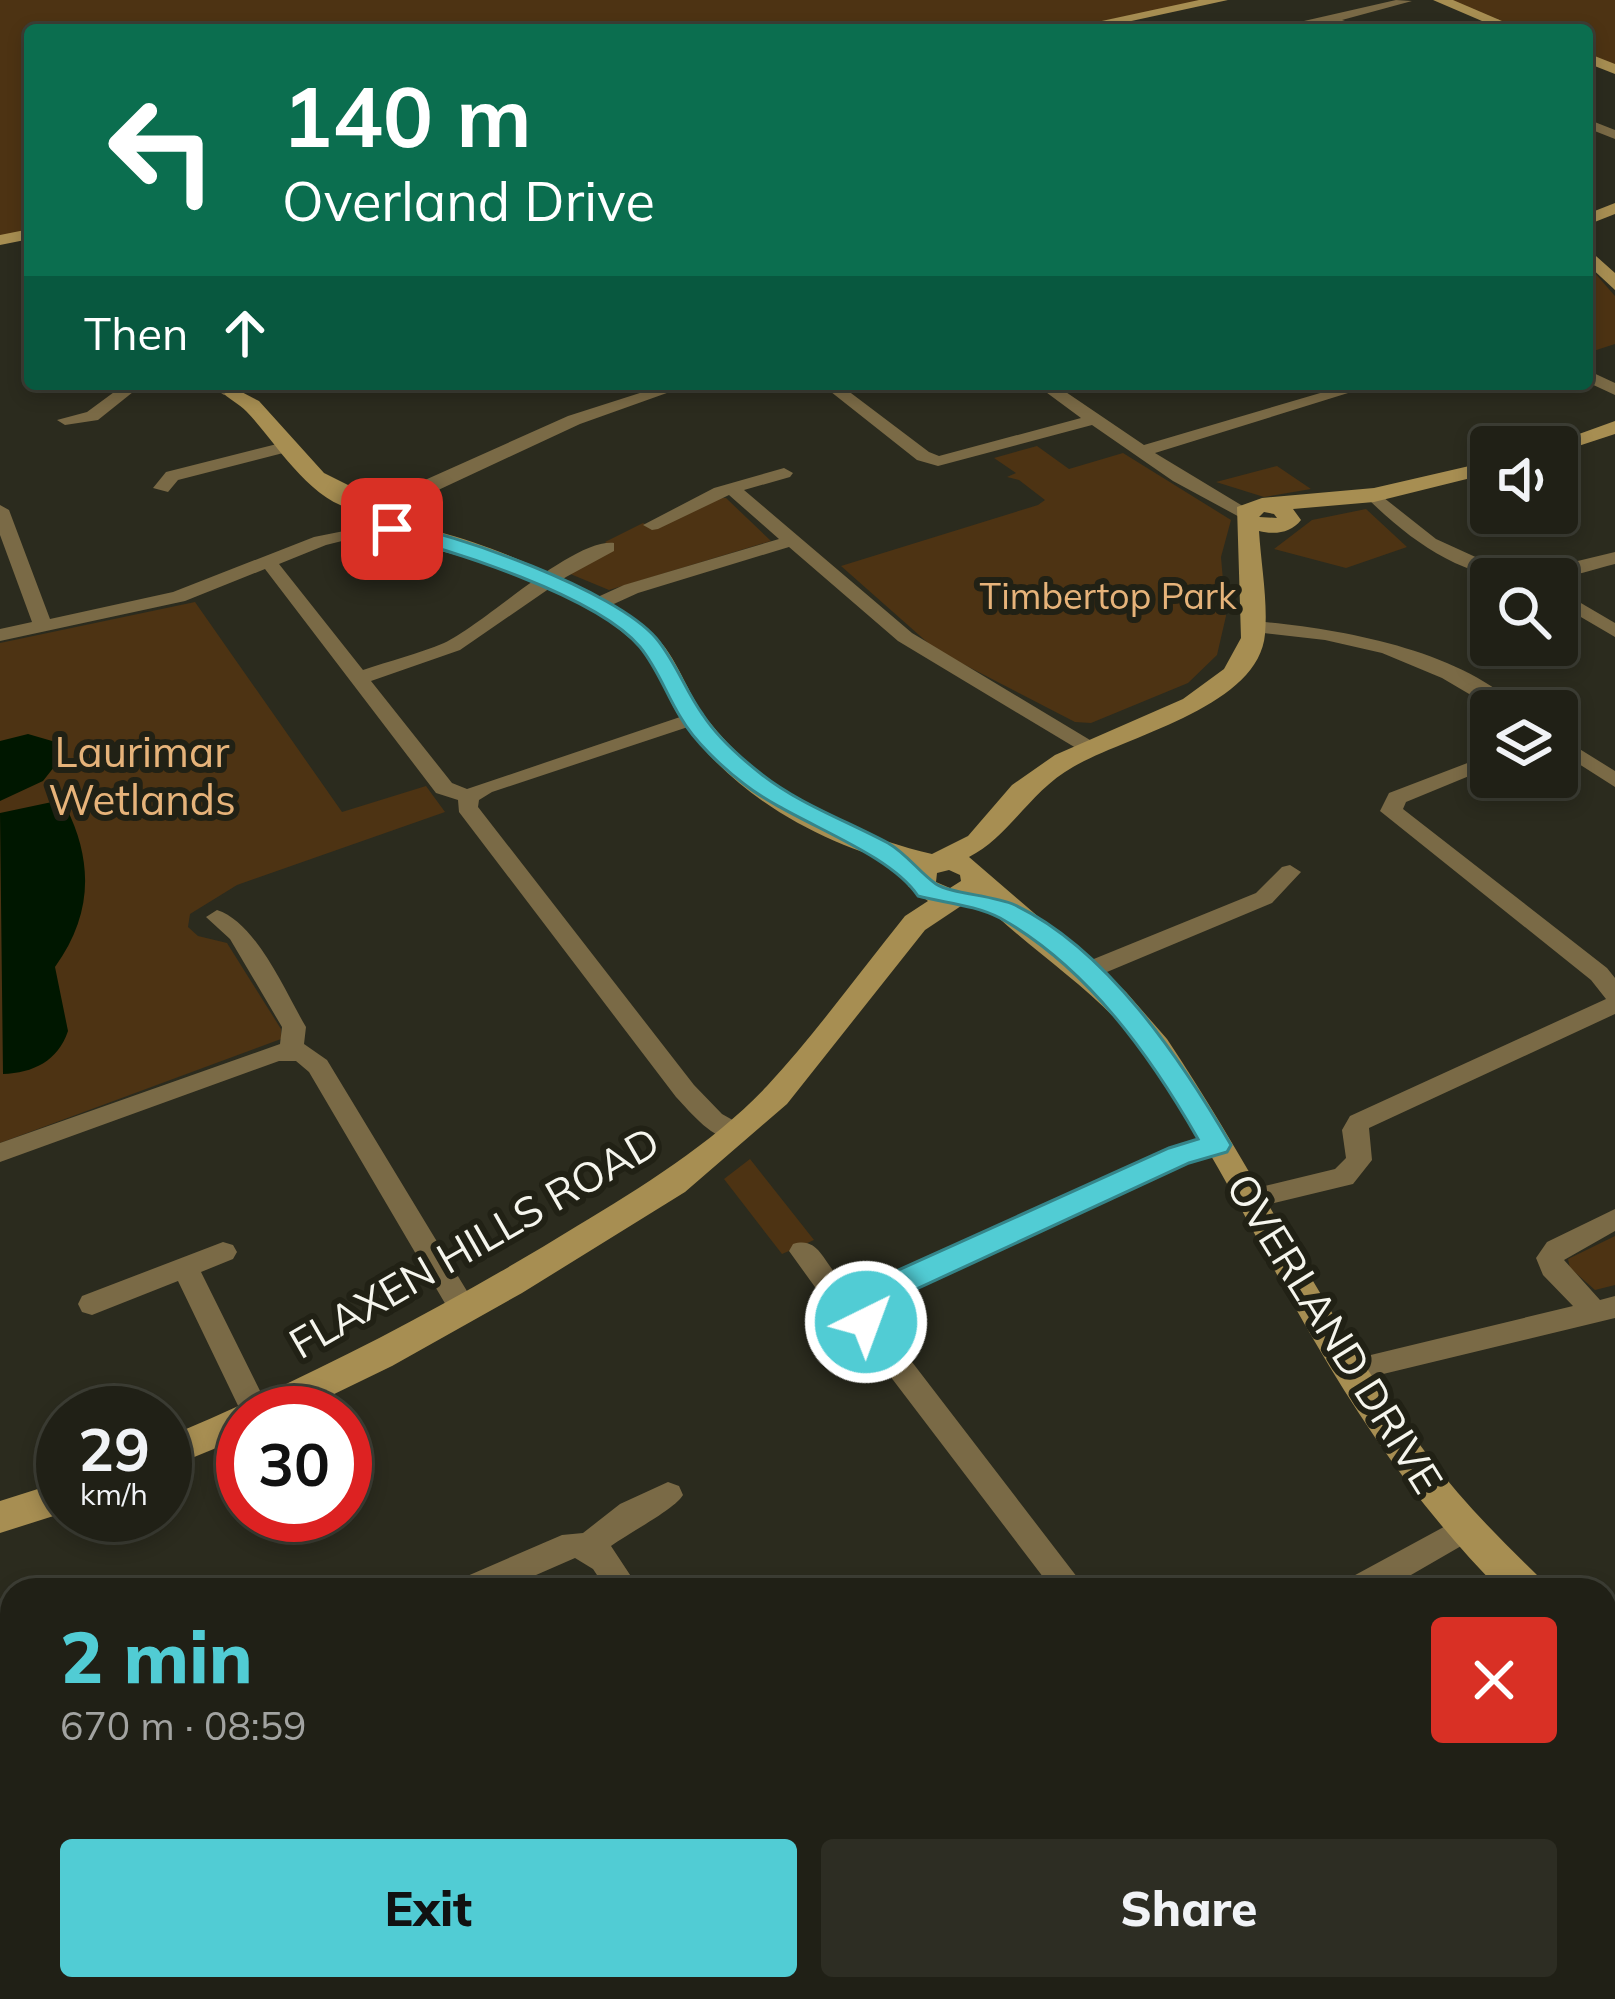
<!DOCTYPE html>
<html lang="en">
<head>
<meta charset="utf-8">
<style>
  body { margin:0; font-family:Mulish,sans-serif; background:#2d2d23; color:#f1f3f6; height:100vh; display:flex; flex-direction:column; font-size:45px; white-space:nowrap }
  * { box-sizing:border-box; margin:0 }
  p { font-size:39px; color:#a2a3a1 }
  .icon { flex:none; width:66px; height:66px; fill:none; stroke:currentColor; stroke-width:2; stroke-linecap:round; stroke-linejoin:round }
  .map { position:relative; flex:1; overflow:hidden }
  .details { position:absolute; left:0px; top:1578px; width:1617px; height:423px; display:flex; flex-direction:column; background:#202016; border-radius:36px 36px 0 0; box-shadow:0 6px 18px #0003,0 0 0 3px #3d3e35 }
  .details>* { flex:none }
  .banner { position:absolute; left:24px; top:24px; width:1569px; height:366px; border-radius:12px; box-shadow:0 6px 18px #0003,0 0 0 3px #3d3e35; background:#0b6e4f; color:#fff; overflow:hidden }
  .fabs { position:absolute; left:1470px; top:426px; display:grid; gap:24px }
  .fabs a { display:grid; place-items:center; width:108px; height:108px; border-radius:12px; background:#202016; box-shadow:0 6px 18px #0003,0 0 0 3px #3d3e35; font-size:60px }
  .speed { position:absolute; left:36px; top:1386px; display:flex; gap:24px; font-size:60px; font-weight:700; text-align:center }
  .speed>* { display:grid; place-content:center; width:156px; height:156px; border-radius:50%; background:#202016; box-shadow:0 6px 18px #0003,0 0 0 3px #3d3e35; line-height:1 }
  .speed small { font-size:30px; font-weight:400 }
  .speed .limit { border:18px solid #d22; background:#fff; color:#111 }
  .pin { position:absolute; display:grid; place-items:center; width:102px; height:102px; color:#fff; margin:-51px; border-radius:24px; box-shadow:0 6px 18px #0006 }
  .me { position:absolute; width:132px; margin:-66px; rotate:42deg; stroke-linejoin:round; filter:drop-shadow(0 0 9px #0008) }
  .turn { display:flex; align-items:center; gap:42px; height:252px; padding:0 60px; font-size:54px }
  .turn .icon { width:156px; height:156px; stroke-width:2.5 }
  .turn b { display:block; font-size:84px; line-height:102px }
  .then { display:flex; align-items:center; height:114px; padding:0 60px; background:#0003; gap:24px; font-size:45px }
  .round { display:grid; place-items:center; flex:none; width:126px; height:126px; border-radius:12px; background:#2d2d23 }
  .headline { display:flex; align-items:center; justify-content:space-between; height:204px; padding:0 60px }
  h1 { font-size:72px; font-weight:800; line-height:90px; color:#51ccd4 }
  .primary-button { display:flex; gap:24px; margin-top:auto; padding:24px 60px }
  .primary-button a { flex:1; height:138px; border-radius:12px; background:#51ccd4; color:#111; font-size:48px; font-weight:800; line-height:138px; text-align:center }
  .primary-button a+a { background:#2d2d23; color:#f1f3f6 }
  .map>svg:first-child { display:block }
  .green { fill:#4d3313 }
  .water { fill:#001700 }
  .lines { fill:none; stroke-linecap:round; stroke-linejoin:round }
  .street { fill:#7a6a46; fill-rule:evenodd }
  .secondary { fill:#a78e52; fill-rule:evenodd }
  .route { fill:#51ccd4; stroke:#35858a; stroke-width:3 }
  .labels { text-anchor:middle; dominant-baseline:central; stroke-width:12; stroke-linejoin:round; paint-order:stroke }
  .far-park-label { font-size:36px; fill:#e6b37a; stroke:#212115 }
  .park-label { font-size:42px; fill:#e6b37a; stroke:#212115 }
  .street-label { font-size:42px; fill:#f5f5ed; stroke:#212115 }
</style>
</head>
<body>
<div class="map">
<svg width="1615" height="1999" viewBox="0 0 1615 1999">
  <rect width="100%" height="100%" fill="#2b2b1e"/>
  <path class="green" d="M0 0H1207L1058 30H30V231L0 237Z
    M1445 0H1615V67L1587 56V30H1522Z
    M1587 264 1615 296V344L1587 353Z
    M1037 446 1069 469 1123 453 1231 520 1221 557 1226 616 1217 655 1188 683 1091 723 1075 722 936 650 841 566 1038 505 1045 500 1019 480 1007 477 1016 473 994 458Z
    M1277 466 1311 489 1264 497 1216 482Z
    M717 498H726L771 541 609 590 568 573 613 548 605 542 643 523 655 529Z
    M1366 509 1407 547 1346 568 1274 549 1312 520Z
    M195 602 342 812 426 786 445 812 237 885 190 914 188 927 198 936 227 943 281 1029V1039L0 1143V643Z
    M750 1159 814 1240 782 1254 724 1179Z
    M1615 1236V1285L1595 1290 1570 1268 1568 1259Z
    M1141 1989H1392L1383 1999H1143L1137 1991Z"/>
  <path class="water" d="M28 734 59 743 62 757 43 781 0 801V741Z
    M52 802 66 807C94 863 92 916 55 967L68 1031C58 1061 33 1073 3 1074L0 813Z"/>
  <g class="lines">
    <path class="street" d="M1396 0 1412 1 1342 20 1372 30H1353L1327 23 1265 30Z
      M1498 19 1502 25 1459 30 1461 27Z
      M1587 119 1615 130V139L1587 128Z
      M1587 370 1615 383V395L1587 382Z
      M125 384H143L98 420 65 425 57 420 87 412Z
      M208 384H226L232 390 224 395Z
      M261 384H289L255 392V386Z
      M668 384H692L580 424 419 499 378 510 369 505 568 416Z
      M821 384H839L929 452 939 456 1081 418 1035 384H1054L1144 445 1351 384H1377L1155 453 1251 511V519L1245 520 1173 481 1092 425 938 466 917 460Z
      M285 442 294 447 291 451 178 480 168 492 153 488 166 472Z
      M784 468 793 473 790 477 744 490 912 633 1095 743 1098 747 1095 751H1081L898 641 789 547 638 593 605 608H591V600L624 585 779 539 729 495 658 529 652 530 643 525 714 488Z
      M1374 490 1436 539 1493 565 1532 572 1615 552V564C1594 569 1572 577 1551 579 1477 588 1418 548 1368 499V491Z
      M0 505 9 510 50 619 173 592 314 537 374 525V533L326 545 279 564 363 670C389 661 418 654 444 643 486 623 572 539 614 543V551L566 577 460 650 371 681 452 783 467 789 686 715H700V723L492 792 479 800 478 807 694 1085 722 1114 745 1127 749 1133 745 1139C717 1146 694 1116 676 1097L459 812 458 800 436 793 265 569 185 601 0 641V629L32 622 0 535Z
      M1557 589 1615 623V637L1557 603Z
      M1253 621C1337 628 1461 649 1522 711H1498L1442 678 1382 653 1325 640 1246 631V623Z
      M1557 735 1615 771V787L1557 750Z
      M1491 754V767L1406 802 1403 809 1607 968 1615 978V1014L1369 1128 1372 1160 1353 1184 1249 1209 1240 1206 1236 1199 1240 1192 1335 1169 1346 1158 1342 1130 1350 1116 1606 999 1591 980 1380 811 1389 793Z
      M1290 865 1301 872 1272 903 1095 977H1079L1075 971 1079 965 1256 893 1282 867Z
      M217 910C257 923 285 992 306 1027L304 1044 327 1060 473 1301 477 1309 473 1317 463 1320 453 1317 309 1072 296 1061H279L0 1162V1143L280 1044 282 1027 230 939 206 917Z
      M1216 1136 1225 1138 1229 1145 1225 1152 1187 1162 896 1298 878 1313 879 1319 1087 1590H1053L855 1330 850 1314 820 1294 789 1251 793 1244C818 1236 823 1261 838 1276 845 1283 855 1288 863 1294L876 1282 1170 1148Z
      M1615 1209V1231L1564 1260 1600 1300 1615 1296V1318L1350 1382 1340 1379 1336 1371 1340 1363 1350 1360 1573 1306 1543 1275 1536 1258 1547 1242Z
      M223 1242 233 1245 237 1252 233 1259 201 1272 271 1413H243V1416L178 1281 92 1315 82 1312 78 1304 82 1296Z
      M668 1482 679 1486 683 1495C675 1509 629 1533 611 1546L640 1590H607L593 1569 575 1558 502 1590H453L458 1580 562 1535 583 1533 620 1504Z
      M1464 1516 1475 1520 1479 1529 1475 1538 1385 1590H1341L1346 1580Z
      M0 1743 12 1748V1812L0 1807Z
      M1615 1845V1881L1605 1885V1849Z
      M57 1989H93L96 1999H60Z
      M471 1989H508L512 1999H475Z
      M842 1989H880L884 1999H846Z
      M1401 1989H1446L1442 1999H1397Z"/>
    <path class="secondary" d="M1199 0H1228L1090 30H1060Z
      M1433 0H1453L1523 30H1503Z
      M1587 53 1615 64V74L1587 63Z
      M1615 203V214L1587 225V214Z
      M30 229V239L0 245V235Z
      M1587 248 1615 273V290L1587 264Z
      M234 388 259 401 324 473 378 500V510C319 520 280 446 246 411 239 404 231 400 224 394Z
      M1615 421V434L1557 453V447H1543Z
      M1491 461V473L1374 502 1293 509 1301 520C1291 533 1275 535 1259 531 1261 564 1268 601 1265 634 1259 707 1126 736 1073 767 1030 791 1009 837 969 857L1126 992 1167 1039C1258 1175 1329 1326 1429 1457 1462 1501 1500 1539 1540 1578L1546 1590H1500C1426 1515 1368 1433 1315 1342 1258 1245 1210 1141 1143 1051 1097 989 1029 951 976 896L925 930 787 1104 685 1192 522 1293 392 1366 295 1413H243V1437L165 1469V1438C306 1379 444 1308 577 1226 643 1186 713 1143 767 1086 816 1033 859 973 905 916L928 901 908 886 911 866C824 846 734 797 682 721 665 696 657 664 635 643 563 576 456 554 365 533V523C425 511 608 591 653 634 678 657 686 692 707 719 762 790 846 834 932 854L968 836 1012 785 1055 755 1183 699 1224 669 1241 638 1237 507 1262 498 1374 488ZM1264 512 1274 514 1277 518 1259 517ZM949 870 960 875 961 881 950 888 936 882 937 873Z
      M63 1481V1513L0 1533V1501Z
      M1605 1639 1615 1643V1684L1605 1681Z"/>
  </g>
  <path class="route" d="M392 523C455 533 615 590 656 638 676 662 685 690 703 715 716 735 741 758 760 773 799 804 845 820 888 843 907 854 919 872 936 884 951 894 993 895 1015 905 1107 949 1181 1059 1231 1145L1227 1152 1189 1163 897 1298 883 1307 877 1331 866 1335 854 1331C843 1309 857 1293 874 1281L1169 1148 1198 1139C1150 1055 1087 967 1000 918 975 905 945 903 918 896 887 850 792 822 744 784 723 768 694 741 681 718 666 694 658 669 640 647 597 596 450 549 384 534L381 529Z"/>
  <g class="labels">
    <g class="far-park-label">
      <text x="1108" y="595">Timbertop Park</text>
    </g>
    <g class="park-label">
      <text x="142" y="751">Laurimar<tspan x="142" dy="48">Wetlands</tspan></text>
    </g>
    <g class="street-label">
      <text transform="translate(474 1242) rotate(-30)">FLAXEN HILLS ROAD</text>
      <text transform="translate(1335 1333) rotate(58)">OVERLAND DRIVE</text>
    </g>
  </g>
</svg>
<div class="fabs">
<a><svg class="icon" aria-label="sound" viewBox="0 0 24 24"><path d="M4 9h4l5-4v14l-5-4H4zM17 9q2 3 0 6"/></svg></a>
<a><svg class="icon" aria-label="search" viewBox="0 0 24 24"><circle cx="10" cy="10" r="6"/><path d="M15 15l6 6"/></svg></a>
<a><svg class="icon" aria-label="layers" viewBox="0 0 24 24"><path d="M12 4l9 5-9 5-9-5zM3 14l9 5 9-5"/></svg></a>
</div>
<div class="speed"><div>29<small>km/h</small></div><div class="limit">30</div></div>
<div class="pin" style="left:392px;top:529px;background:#d93025"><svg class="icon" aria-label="arrive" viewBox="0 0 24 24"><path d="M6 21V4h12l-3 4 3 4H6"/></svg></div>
<svg class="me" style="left:866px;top:1322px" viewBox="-20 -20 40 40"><circle r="17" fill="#51ccd4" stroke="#fff" stroke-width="3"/><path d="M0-11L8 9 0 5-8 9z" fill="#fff"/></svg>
<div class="banner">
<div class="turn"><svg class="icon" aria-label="left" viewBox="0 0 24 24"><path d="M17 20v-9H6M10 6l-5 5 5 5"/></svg><div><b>140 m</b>Overland Drive</div></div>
<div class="then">Then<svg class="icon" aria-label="ahead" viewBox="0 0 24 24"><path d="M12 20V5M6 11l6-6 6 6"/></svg></div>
</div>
<section class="details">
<div class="headline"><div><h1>2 min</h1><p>670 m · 08:59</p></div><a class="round" style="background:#d93025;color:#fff"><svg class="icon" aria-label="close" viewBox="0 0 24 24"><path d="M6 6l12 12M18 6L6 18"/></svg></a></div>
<div class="primary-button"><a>Exit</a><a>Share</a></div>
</section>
</div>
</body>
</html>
